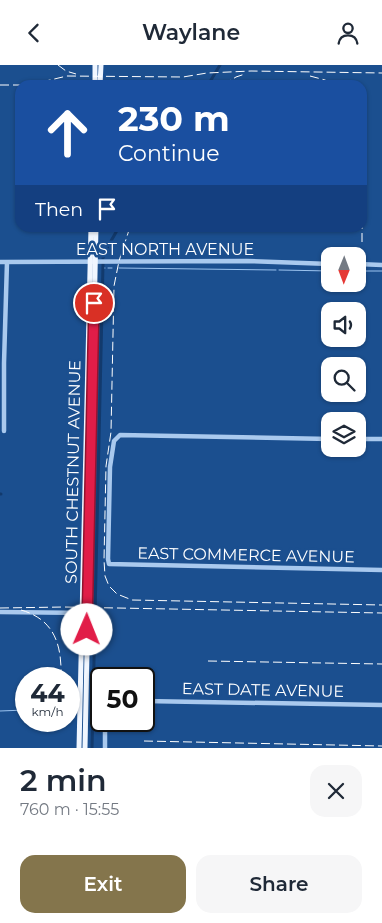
<!DOCTYPE html>
<html lang="en">
<head>
<meta charset="utf-8">
<style>
  body { margin:0; font-family:Montserrat,sans-serif; background:#f6f6f7; color:#1f2937; height:100vh; display:flex; flex-direction:column; font-size:19px; white-space:nowrap }
  * { box-sizing:border-box; margin:0 }
  p { font-size:16px; color:#747a83 }
  .icon { flex:none; width:28px; height:28px; fill:none; stroke:currentColor; stroke-width:2; stroke-linecap:round; stroke-linejoin:round }
  .map { position:relative; height:683px; overflow:hidden }
  .side { display:flex; flex-direction:column; background:#fff; flex:1 }
  .side>* { flex:none }
  .hud { position:absolute; left:15px; top:15px; width:352px; height:152px; border-radius:15px; box-shadow:0 1px 4px #0004; background:#1a4fa0; color:#fff; overflow:hidden }
  .needle { width:32px; rotate:181deg }
  .controls { position:absolute; left:321px; top:182px; display:grid; gap:10px }
  .controls a { display:grid; place-items:center; width:45px; height:45px; border-radius:10px; background:#fff; box-shadow:0 1px 4px #0004; font-size:25px }
  .speed { position:absolute; left:15px; top:602px; display:flex; gap:10px; font-size:25px; font-weight:700; text-align:center }
  .speed>* { display:grid; place-content:center; width:65px; height:65px; border-radius:50%; background:#fff; box-shadow:0 1px 4px #0004; line-height:1 }
  .speed small { font-size:12px; font-weight:400 }
  .speed .limit { border:2px solid #111; border-radius:8px; background:#fff; color:#111 }
  .pin { position:absolute; display:grid; place-items:center; width:42px; height:42px; color:#fff; margin:-21px; border:2px solid #fff; border-radius:50%; box-shadow:0 1px 5px #0007 }
  .me { position:absolute; width:55px; margin:-28px; rotate:1deg; stroke-linejoin:round; filter:drop-shadow(0 0 4px #0008) }
  .turn { display:flex; align-items:center; gap:18px; height:105px; padding:0 20px; font-size:22px }
  .turn .icon { width:65px; height:65px; stroke-width:2.5 }
  .turn b { display:block; font-size:35px; line-height:42px }
  .then { display:flex; align-items:center; height:48px; padding:0 20px; background:#0003; gap:10px; font-size:19px }
  .round { display:grid; place-items:center; flex:none; width:52px; height:52px; border-radius:15px; background:#f6f6f7 }
  .overview { display:flex; align-items:center; justify-content:space-between; height:85px; padding:0 20px }
  h1 { font-size:30px; font-weight:600; line-height:38px }
  .action { display:flex; gap:10px; margin-top:auto; padding:10px 20px }
  .action a { flex:1; height:58px; border-radius:15px; background:#84754c; color:#fff; font-size:20px; font-weight:600; line-height:58px; text-align:center }
  .action a+a { background:#f6f6f7; color:#1f2937 }
  header { display:flex; justify-content:space-between; align-items:center; height:65px; padding:0 20px; background:#fff; font-size:22px; font-weight:600 }
  .map>svg:first-child { display:block }
  .lines { fill:none; stroke-linecap:round; stroke-linejoin:round }
  .stream { stroke:#9cc4f0; stroke-width:1 }
  .canal { stroke:#123a6d; stroke-width:3 }
  .minor { stroke:#a9c9ee; stroke-width:4.5 }
  .major { stroke:#f0f6ff; stroke-width:5 }
  .rail { stroke:#fff; stroke-width:1; stroke-dasharray:9 4; stroke-linecap:butt }
  .route-casing { stroke:#92132f; stroke-width:12 }
  .route { stroke:#e11d48; stroke-width:9 }
  .labels { text-anchor:middle; dominant-baseline:central; stroke-width:5; stroke-linejoin:round; paint-order:stroke }
  .street-label { font-size:16px; fill:#fff; stroke:#1b4f8f }
</style>
</head>
<body>
<header><svg class="icon" aria-label="back" viewBox="0 0 24 24"><path d="M15 5l-7 7 7 7"/></svg>Waylane<svg class="icon" aria-label="person" viewBox="0 0 24 24"><circle cx="12" cy="8" r="4"/><path d="M4 21q1-7 8-7t8 7"/></svg></header>
<div class="map">
<svg width="382" height="683" viewBox="0 0 382 683">
  <rect width="100%" height="100%" fill="#1b4f8f"/>
  <g class="lines">
    <path class="stream" d="M103 203H105
      M108 203H112
      M119 203 276 205
      M279 205 330 206
      M358 206H382
      M69 644H73
      M0 646 26 645"/>
    <path class="canal" d="M208 20 220 0
      M103 193 107 183 119 162
      M0 429H1
      M92 683 103 199"/>
    <path class="minor" d="M0 197 247 196 330 199
      M358 199 382 200
      M4 366V298L7 197
      M330 374 120 370 114 376 110 402 108 494 109 499 382 505
      M358 374H382
      M0 547 88 548
      M144 636 382 640
      M105 683V656"/>
    <path class="major" d="M95 20V0
      M100 20 101 0
      M79 683 91 162
      M85 683 96 162"/>
    <path class="rail" d="M58 0 66 6 76 9
      M310 11 325 15 335 20
      M0 20H20
      M29 20 67 11 183 12 207 8 251 6 382 8
      M223 20 236 12 245 9
      M362 59 364 69 362 134
      M130 162 119 196 114 221 111 367 106 401 104 495 105 511 109 521 117 529 132 535 382 540
      M362 177V162
      M0 543 64 542 382 548
      M21 545C56 555 62 582 61 614
      M208 596 382 599
      M60 661V656
      M144 676 382 681"/>
  </g>
  <g class="lines">
    <defs>
      <path id="route" d="M87 565 94 238"/>
    </defs>
    <use href="#route" class="route-casing"/>
    <use href="#route" class="route"/>
  </g>
  <g class="labels">
    <g class="street-label">
      <text x="165" y="184">EAST NORTH AVENUE</text>
      <text transform="translate(73 407) rotate(-89)">SOUTH CHESTNUT AVENUE</text>
      <text transform="translate(246 490) rotate(1)">EAST COMMERCE AVENUE</text>
      <text transform="translate(263 625) rotate(1)">EAST DATE AVENUE</text>
    </g>
  </g>
</svg>
<div class="controls">
<a><svg class="needle" viewBox="-14 -14 28 28"><path d="M0-13l5 13h-10z" fill="#e53935"/><path d="M0 13l5-13h-10z" fill="#747a83"/></svg></a>
<a><svg class="icon" aria-label="sound" viewBox="0 0 24 24"><path d="M4 9h4l5-4v14l-5-4H4zM17 9q2 3 0 6"/></svg></a>
<a><svg class="icon" aria-label="search" viewBox="0 0 24 24"><circle cx="10" cy="10" r="6"/><path d="M15 15l6 6"/></svg></a>
<a><svg class="icon" aria-label="layers" viewBox="0 0 24 24"><path d="M12 4l9 5-9 5-9-5zM3 14l9 5 9-5"/></svg></a>
</div>
<div class="speed"><div>44<small>km/h</small></div><div class="limit">50</div></div>
<div class="pin" style="left:94px;top:238px;background:#d93025"><svg class="icon" aria-label="arrive" viewBox="0 0 24 24"><path d="M6 21V4h12l-3 4 3 4H6"/></svg></div>
<svg class="me" style="left:87px;top:565px" viewBox="-20 -20 40 40"><circle r="19" fill="#fff"/><path d="M0-13L10 11 0 6-10 11z" fill="#e11d48"/></svg>
<div class="hud">
<div class="turn"><svg class="icon" aria-label="ahead" viewBox="0 0 24 24"><path d="M12 20V5M6 11l6-6 6 6"/></svg><div><b>230 m</b>Continue</div></div>
<div class="then">Then<svg class="icon" aria-label="arrive" viewBox="0 0 24 24"><path d="M6 21V4h12l-3 4 3 4H6"/></svg></div>
</div>
</div>
<section class="side">
<div class="overview"><div><h1>2 min</h1><p>760 m · 15:55</p></div><a class="round"><svg class="icon" aria-label="close" viewBox="0 0 24 24"><path d="M6 6l12 12M18 6L6 18"/></svg></a></div>
<div class="action"><a>Exit</a><a>Share</a></div>
</section>
</body>
</html>
